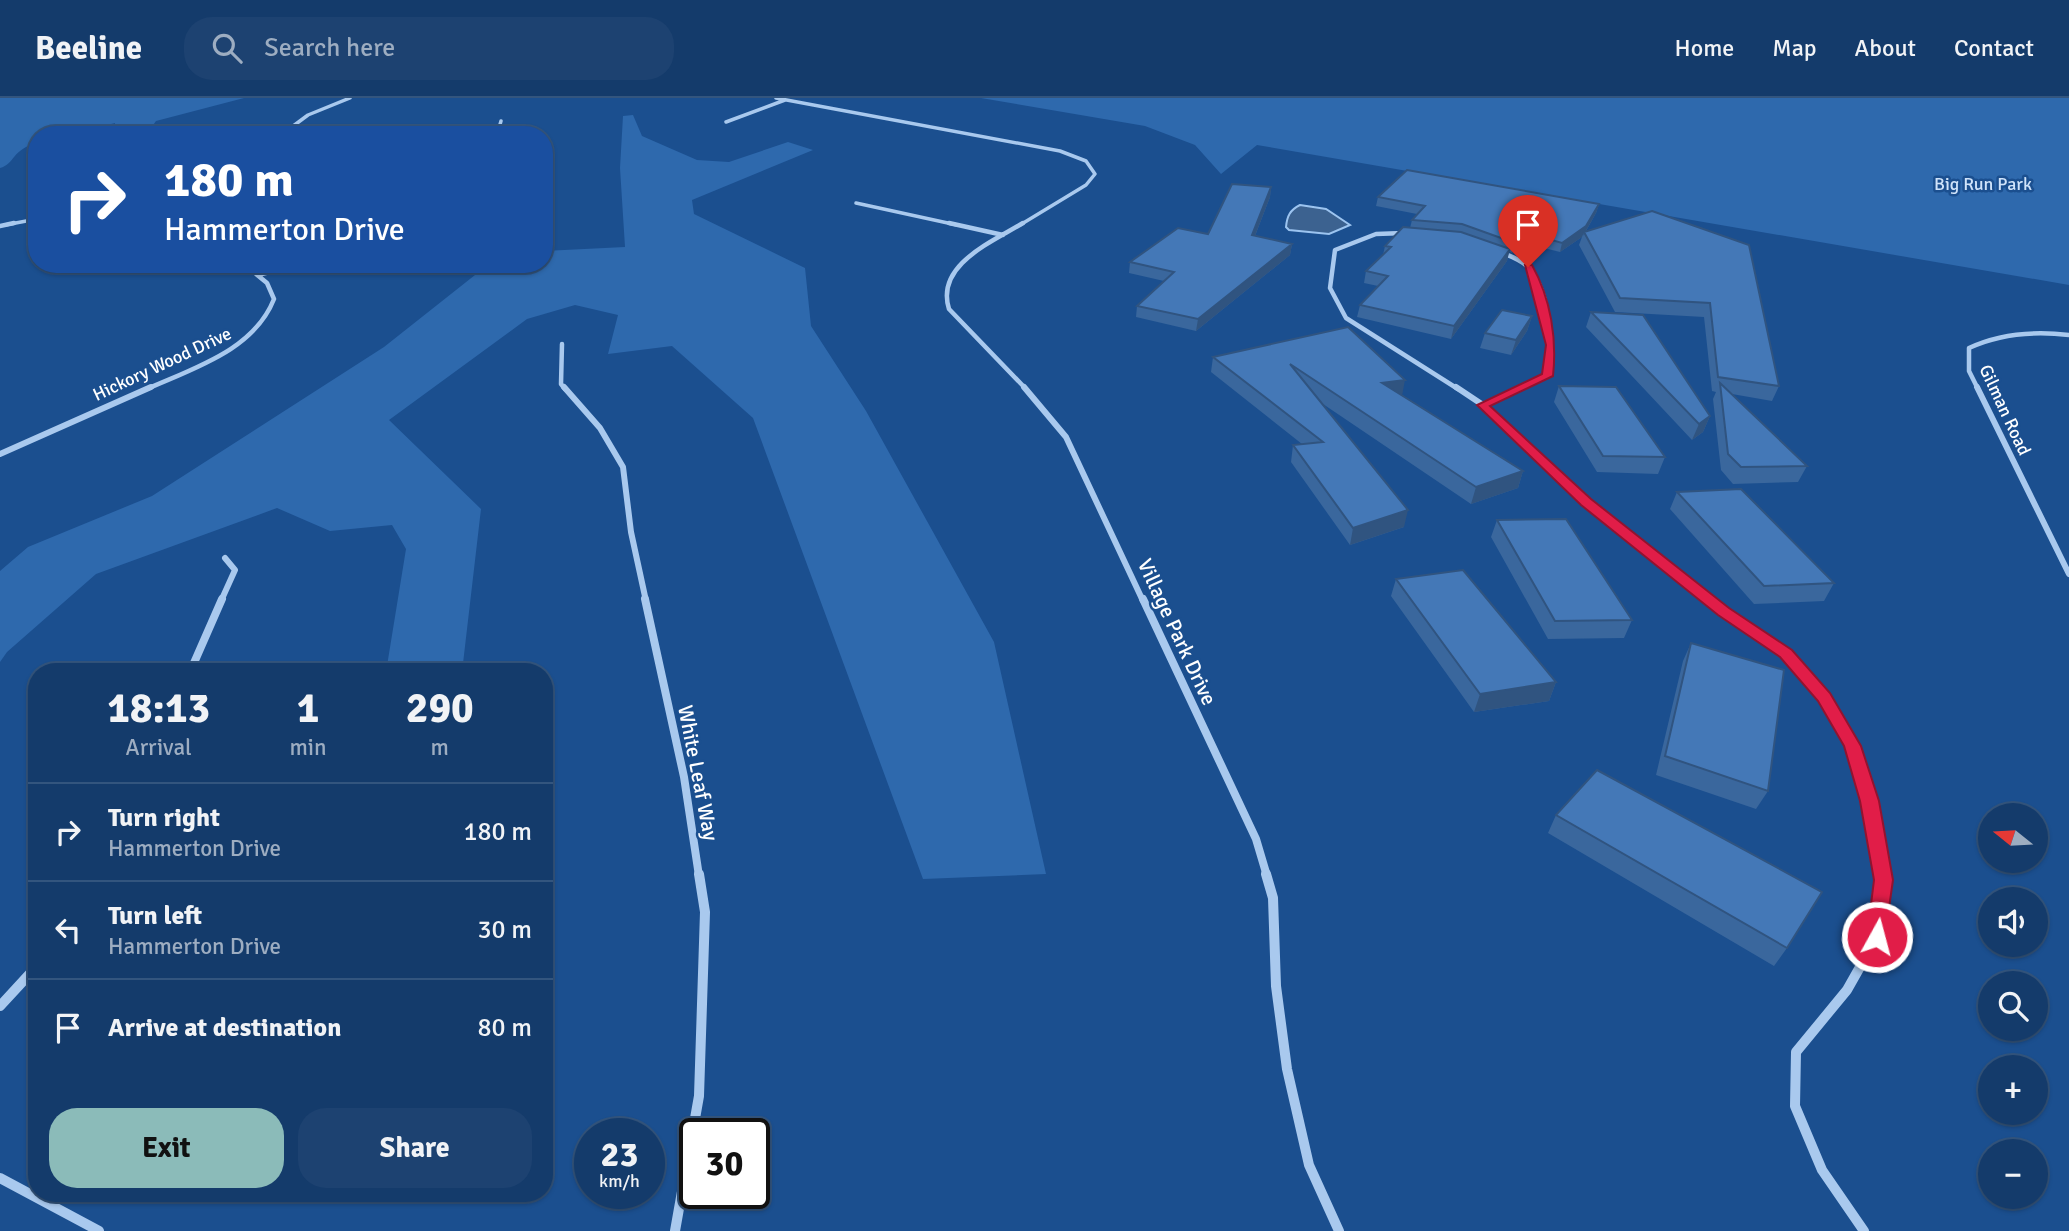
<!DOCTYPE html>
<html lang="en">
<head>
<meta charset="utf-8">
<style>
  body { margin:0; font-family:Signika,sans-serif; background:#1d4271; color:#f1f3f6; height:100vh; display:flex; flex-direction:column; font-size:26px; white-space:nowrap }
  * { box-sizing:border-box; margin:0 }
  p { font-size:23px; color:#9dadc1 }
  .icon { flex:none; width:38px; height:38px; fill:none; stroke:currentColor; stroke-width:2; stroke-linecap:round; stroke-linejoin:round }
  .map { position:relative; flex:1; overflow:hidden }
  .drawer { position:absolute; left:28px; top:565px; width:525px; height:539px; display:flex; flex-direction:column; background:#143b6b; border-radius:28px; box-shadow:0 2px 5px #0004,0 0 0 2px #33557e }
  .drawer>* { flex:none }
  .banner { position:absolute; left:28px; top:28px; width:525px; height:147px; border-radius:28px; box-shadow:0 2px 5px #0004,0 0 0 2px #33557e; background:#1a4fa0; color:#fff; overflow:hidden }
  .needle { width:46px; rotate:288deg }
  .fabs { position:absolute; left:1978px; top:705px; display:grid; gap:14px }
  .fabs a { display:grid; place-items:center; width:70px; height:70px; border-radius:50%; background:#143b6b; box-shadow:0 2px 5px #0004,0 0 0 2px #33557e; font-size:35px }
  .speed { position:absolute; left:574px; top:1020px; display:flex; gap:14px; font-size:35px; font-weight:700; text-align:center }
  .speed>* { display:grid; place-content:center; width:91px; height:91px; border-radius:50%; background:#143b6b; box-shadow:0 2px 5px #0004,0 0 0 2px #33557e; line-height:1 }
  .speed small { font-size:18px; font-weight:400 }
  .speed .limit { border:4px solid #111; border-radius:10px; background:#fff; color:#111 }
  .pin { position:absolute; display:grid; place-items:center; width:60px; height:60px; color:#fff; margin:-72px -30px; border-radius:50% 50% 50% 0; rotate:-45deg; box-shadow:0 0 7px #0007 }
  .pin .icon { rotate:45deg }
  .me { position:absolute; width:77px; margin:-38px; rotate:7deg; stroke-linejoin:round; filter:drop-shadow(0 0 5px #0008) }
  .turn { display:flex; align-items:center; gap:24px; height:147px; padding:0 21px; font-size:32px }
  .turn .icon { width:91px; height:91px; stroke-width:2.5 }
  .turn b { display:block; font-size:49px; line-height:60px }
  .eta { display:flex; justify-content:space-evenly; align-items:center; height:119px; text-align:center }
  .eta b { font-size:42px; font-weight:700; line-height:49px }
  .primary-button { display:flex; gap:14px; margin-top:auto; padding:14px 21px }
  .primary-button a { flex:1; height:80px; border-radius:28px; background:#8bbbb9; color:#111; font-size:28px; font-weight:700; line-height:80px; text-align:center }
  .primary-button a+a { background:#1d4271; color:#f1f3f6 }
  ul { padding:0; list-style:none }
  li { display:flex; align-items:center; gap:21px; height:98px; padding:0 21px; border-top:2px solid #33557e }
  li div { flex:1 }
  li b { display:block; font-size:26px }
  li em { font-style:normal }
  header { display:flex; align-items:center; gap:42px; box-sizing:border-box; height:98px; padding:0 35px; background:#143b6b; border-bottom:2px solid #33557e }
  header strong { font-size:33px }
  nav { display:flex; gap:38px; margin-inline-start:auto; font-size:24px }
  .search { width:490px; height:63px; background:#1d4271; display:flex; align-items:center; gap:18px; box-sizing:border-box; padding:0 24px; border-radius:28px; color:#9dadc1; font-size:26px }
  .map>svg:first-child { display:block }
  .green { fill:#2e69ad }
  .water { fill:#3c6290; stroke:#9cc4f0; stroke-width:2 }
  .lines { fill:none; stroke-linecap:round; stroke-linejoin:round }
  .minor-far4 { stroke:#a9c9ee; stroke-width:3.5 }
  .minor-far3 { stroke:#a9c9ee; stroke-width:4.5 }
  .minor-far2 { stroke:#a9c9ee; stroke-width:6 }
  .minor-far1 { stroke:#a9c9ee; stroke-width:8 }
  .minor { stroke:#a9c9ee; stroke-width:10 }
  .wall { fill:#3a679d }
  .shaded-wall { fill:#305480 }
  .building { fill:#4478b7; stroke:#305480; stroke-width:2 }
  .route { fill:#e11d48; stroke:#92132f; stroke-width:2 }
  .labels { text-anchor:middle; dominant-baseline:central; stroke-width:5; stroke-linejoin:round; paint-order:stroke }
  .far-park-label { font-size:18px; fill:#cfe3fa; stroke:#1b4f8f }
  .far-street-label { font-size:18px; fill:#fff; stroke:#1b4f8f }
  .street-label { font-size:21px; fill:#fff; stroke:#1b4f8f }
</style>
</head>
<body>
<header>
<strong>Beeline</strong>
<div class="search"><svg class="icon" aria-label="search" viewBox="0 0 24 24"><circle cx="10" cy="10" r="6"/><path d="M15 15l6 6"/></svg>Search here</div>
<nav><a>Home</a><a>Map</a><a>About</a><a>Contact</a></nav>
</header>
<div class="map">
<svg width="2069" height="1133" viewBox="0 0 2069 1133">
  <rect width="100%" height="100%" fill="#1b4f8f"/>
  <path class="green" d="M0 0H244L156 23 146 37H115V25L69 37H37V45C12 51 15 66 0 70Z
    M981 0H2069V187L1257 47 1221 76 1195 47 1145 28Z
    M633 17 642 38 697 62 729 64 788 44 813 52 692 102 694 116 805 170 811 228 866 313 994 544 1046 776 923 781 753 320 672 248 608 256 618 217 575 207 527 221 389 322 481 411 462 574H386L406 451 392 427 330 433 277 410 96 476 7 554 0 564V473L28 449 152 398 384 249 475 177 494 166H544V153L625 149 620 70 623 18Z"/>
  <path class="water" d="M1300 107 1326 111 1350 127 1329 136 1289 132 1286 129C1287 118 1290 112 1300 107Z"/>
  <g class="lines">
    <path class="minor-far4" d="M776 0 1060 53 1086 63 1095 76 1086 87 1020 127
      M726 24 785 2
      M281 37 308 17 350 0
      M497 37 501 23
      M856 105 957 127
      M5 127 37 121"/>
    <path class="minor-far3" d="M949 125 1003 137
      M1023 125C992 144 935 167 949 211L1026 291
      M0 128 14 125
      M1404 135 1376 136 1335 152 1330 190 1346 220 1458 291
      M1500 154C1510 158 1522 162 1529 170 1551 196 1553 246 1547 278L1519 291
      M258 177 300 166
      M562 246 561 286 565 291
      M147 291C194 270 254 252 274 201L267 185 244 166
      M1978 291 1969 273V250C2001 235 2034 233 2069 237"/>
    <path class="minor-far2" d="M564 289 600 330 623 369 631 434 646 503
      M1024 289 1066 339 1143 503
      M1456 289 1483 307 1586 404 1709 503
      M1977 289 2069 476
      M1483 307 1523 289
      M0 356 151 289
      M221 503 235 472 225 460"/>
    <path class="minor-far1" d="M645 501 684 679 699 778
      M1143 501 1256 741 1267 778
      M1707 501C1732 521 1762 535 1786 556 1852 614 1869 695 1883 778
      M190 574 222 501"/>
    <path class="minor" d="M1266 776 1273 800 1276 888 1287 971 1309 1067 1339 1133
      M0 908 37 868
      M0 1080 99 1133
      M675 1133 699 998 705 814 699 776
      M1864 1133 1822 1072 1795 1008 1796 954 1847 892 1877 839 1883 776"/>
  </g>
  <path class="wall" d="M1271 89 1270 99 1255 138 1292 146 1290 157 1196 233 1136 219 1137 208 1164 183 1129 175 1130 164 1208 136Z
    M1378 99 1599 106 1596 115 1586 133 1652 113 1779 288 1772 303 1732 296 1807 368 1798 384 1733 386 1721 372 1713 301 1716 294 1712 293 1704 219 1615 214 1579 147 1582 139 1560 154 1520 144 1512 155 1509 153 1507 163 1451 241 1357 219 1360 207 1378 188 1364 185 1366 173 1383 157 1385 148 1410 130 1412 122 1417 116 1376 108Z
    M1591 214 1710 318 1703 334 1692 342 1586 229Z
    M1532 218 1527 233 1511 257 1480 250 1485 235Z
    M1348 229 1402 297 1523 373 1518 390 1471 406 1320 304 1404 429 1350 447 1291 364 1293 347 1302 346 1211 274 1213 259Z
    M1559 288 1665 359 1658 376 1597 374 1554 304Z
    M1677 394 1834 485 1824 503 1754 506 1670 411Z
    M1497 422 1632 522 1624 540 1548 541 1491 439Z
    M1396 481 1556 584 1549 603 1474 614 1391 498Z
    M1691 545 1768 693 1756 711 1656 677 1683 563Z
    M1556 717 1787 850 1774 868 1548 735Z"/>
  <path class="shaded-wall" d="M1271 89 1270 99 1251 148 1252 137Z
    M1599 106 1596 115 1583 138 1584 134 1582 139 1560 154 1562 145Z
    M1523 134 1520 144 1512 155 1515 145Z
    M1292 146 1290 157 1196 233 1198 221Z
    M1510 151 1507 163 1451 241 1454 228Z
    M1532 218 1527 233 1511 257 1516 242Z
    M1405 282 1402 298 1382 285Z
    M1710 318 1703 334 1692 342 1699 326Z
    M1523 373 1518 390 1471 406 1476 389Z
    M1408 412 1404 429 1350 447 1353 430Z
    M1556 584 1549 603 1474 614 1480 596Z"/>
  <path class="building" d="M1407 72 1599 106 1586 128 1562 145 1523 134 1515 145 1462 126 1412 122 1425 108 1378 99Z
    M1232 86 1271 89 1252 137 1292 146 1198 221 1137 208 1174 174 1130 164 1178 130 1208 136Z
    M1652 113 1749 147 1779 288 1718 279 1710 205 1620 200 1584 134Z
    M1403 129 1461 134 1510 151 1454 228 1360 207 1388 178 1366 173 1391 149 1385 148Z
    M1502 212 1532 218 1516 242 1485 235Z
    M1591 214 1643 217 1710 318 1699 326Z
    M1348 229 1405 282 1382 285 1523 373 1476 389 1290 266 1408 412 1353 430 1293 347 1323 344 1213 259Z
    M1720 285 1807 368 1741 369 1728 356Z
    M1559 288 1616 289 1665 359 1603 358Z
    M1741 391 1834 485 1764 488 1677 394Z
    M1566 421 1632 522 1555 523 1497 422Z
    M1463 472 1556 584 1480 596 1396 481Z
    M1691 545 1784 572 1768 693 1665 658Z
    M1597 672 1822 794 1787 850 1556 717Z"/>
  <path class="route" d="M1525 167H1532C1551 201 1557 241 1553 278L1490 308 1591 401 1729 510 1792 552 1830 595 1861 648 1879 703 1893 782 1884 845 1877 847 1870 845 1867 839 1874 782 1860 703 1844 648 1818 603 1780 559 1718 517 1581 407 1477 307 1542 276 1546 247Z"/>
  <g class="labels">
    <g class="far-park-label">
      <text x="1983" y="86">Big Run Park</text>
    </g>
    <g class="far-street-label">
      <text transform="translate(162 266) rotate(-25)">Hickory Wood Drive</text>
      <text transform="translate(2005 312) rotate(65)">Gilman Road</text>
    </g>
    <g class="street-label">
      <text transform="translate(1177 534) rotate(65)">Village Park Drive</text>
      <text transform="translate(698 675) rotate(79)">White Leaf Way</text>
    </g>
  </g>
</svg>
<div class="fabs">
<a><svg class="needle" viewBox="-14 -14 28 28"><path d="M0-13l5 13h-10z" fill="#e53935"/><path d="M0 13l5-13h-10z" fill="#9dadc1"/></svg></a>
<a><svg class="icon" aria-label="sound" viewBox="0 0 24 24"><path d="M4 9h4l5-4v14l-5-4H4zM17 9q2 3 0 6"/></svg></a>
<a><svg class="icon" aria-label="search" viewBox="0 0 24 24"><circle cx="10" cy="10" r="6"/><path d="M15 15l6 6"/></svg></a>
<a>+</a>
<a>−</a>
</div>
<div class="speed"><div>23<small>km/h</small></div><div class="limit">30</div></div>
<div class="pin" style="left:1528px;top:169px;background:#d93025"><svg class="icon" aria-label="arrive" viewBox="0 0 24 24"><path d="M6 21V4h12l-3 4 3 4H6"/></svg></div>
<svg class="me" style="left:1877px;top:839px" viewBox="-20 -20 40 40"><circle r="17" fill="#e11d48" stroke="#fff" stroke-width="3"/><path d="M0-11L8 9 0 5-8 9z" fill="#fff"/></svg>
<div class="banner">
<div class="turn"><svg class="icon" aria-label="right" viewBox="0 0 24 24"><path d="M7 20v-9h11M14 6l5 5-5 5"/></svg><div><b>180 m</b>Hammerton Drive</div></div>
</div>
<section class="drawer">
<div class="eta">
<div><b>18:13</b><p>Arrival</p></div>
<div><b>1</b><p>min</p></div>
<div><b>290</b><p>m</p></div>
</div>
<ul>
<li><svg class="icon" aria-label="right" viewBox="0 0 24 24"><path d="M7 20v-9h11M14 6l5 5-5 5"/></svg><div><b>Turn right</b><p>Hammerton Drive</p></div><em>180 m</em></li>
<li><svg class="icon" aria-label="left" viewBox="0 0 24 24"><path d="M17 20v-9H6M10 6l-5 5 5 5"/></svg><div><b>Turn left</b><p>Hammerton Drive</p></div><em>30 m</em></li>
<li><svg class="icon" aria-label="arrive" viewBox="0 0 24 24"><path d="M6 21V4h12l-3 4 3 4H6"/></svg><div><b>Arrive at destination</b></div><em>80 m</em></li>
</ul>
<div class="primary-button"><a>Exit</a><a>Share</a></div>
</section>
</div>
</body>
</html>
